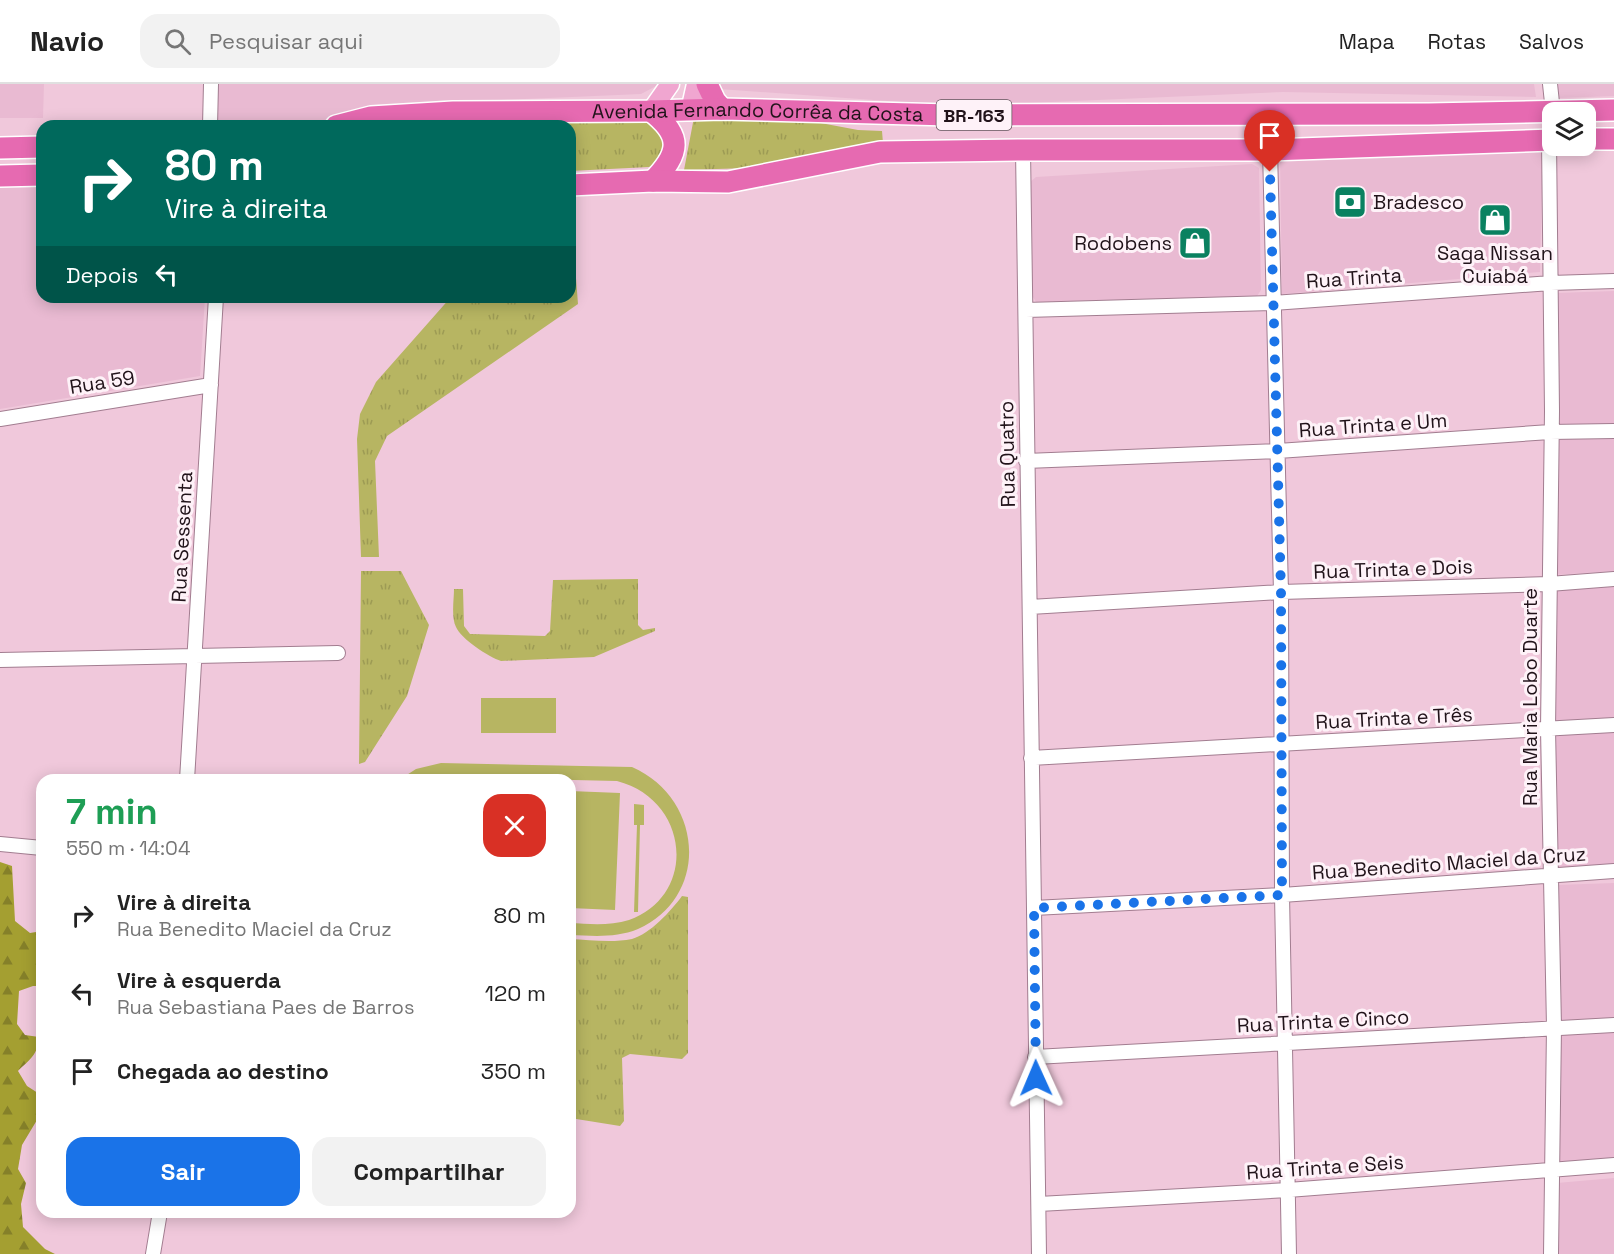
<!DOCTYPE html>
<html lang="pt">
<head>
<meta charset="utf-8">
<style>
  body { margin:0; font-family:"Space Grotesk",sans-serif; background:#f2f2f2; color:#222; height:100vh; display:flex; flex-direction:column; font-size:22px; white-space:nowrap }
  * { box-sizing:border-box; margin:0 }
  p { font-size:20px; color:#767676 }
  .icon { flex:none; width:33px; height:33px; fill:none; stroke:currentColor; stroke-width:2; stroke-linecap:round; stroke-linejoin:round }
  .map { position:relative; flex:1; overflow:hidden }
  .drawer { position:absolute; left:36px; top:690px; width:540px; height:444px; display:flex; flex-direction:column; background:#fff; border-radius:18px; box-shadow:0 3px 15px #0003 }
  .drawer>* { flex:none }
  .hud { position:absolute; left:36px; top:36px; width:540px; height:183px; border-radius:18px; box-shadow:0 3px 15px #0003; background:#00695c; color:#fff; overflow:hidden }
  .tools { position:absolute; left:1542px; top:18px; display:grid; gap:12px }
  .tools a { display:grid; place-items:center; width:54px; height:54px; border-radius:12px; background:#fff; box-shadow:0 3px 15px #0003; font-size:30px }
  .pin { position:absolute; display:grid; place-items:center; width:51px; height:51px; color:#fff; margin:-62px -26px; border-radius:50% 50% 50% 0; rotate:-45deg; box-shadow:0 0 6px #0007 }
  .pin .icon { rotate:45deg }
  .me { position:absolute; width:66px; margin:-33px; rotate:359deg; stroke-linejoin:round; filter:drop-shadow(0 0 4px #0008) }
  .turn { display:flex; align-items:center; gap:21px; height:126px; padding:0 30px; font-size:27px }
  .turn .icon { width:78px; height:78px; stroke-width:2.5 }
  .turn b { display:block; font-size:42px; line-height:51px }
  .then { display:flex; align-items:center; height:57px; padding:0 30px; background:#0003; gap:12px; font-size:22px }
  .round { display:grid; place-items:center; flex:none; width:63px; height:63px; border-radius:18px; background:#f2f2f2 }
  .summary { display:flex; align-items:center; justify-content:space-between; height:102px; padding:0 30px }
  h1 { font-size:36px; font-weight:700; line-height:45px; color:#1e9e55 }
  .action { display:flex; gap:12px; margin-top:auto; padding:12px 30px }
  .action a { flex:1; height:69px; border-radius:18px; background:#1a73e8; color:#fff; font-size:24px; font-weight:700; line-height:69px; text-align:center }
  .action a+a { background:#f2f2f2; color:#222 }
  ul { padding:0; list-style:none }
  li { display:flex; align-items:center; gap:18px; height:78px; padding:0 30px }
  li div { flex:1 }
  li b { display:block; font-size:22px }
  li em { font-style:normal }
  header { display:flex; align-items:center; gap:36px; box-sizing:border-box; height:84px; padding:0 30px; background:#fff; border-bottom:2px solid #e0e0e0 }
  header strong { font-size:28px }
  nav { display:flex; gap:33px; margin-inline-start:auto; font-size:21px }
  .search { width:420px; height:54px; background:#f2f2f2; display:flex; align-items:center; gap:15px; box-sizing:border-box; padding:0 21px; border-radius:18px; color:#767676; font-size:22px }
  .map>svg:first-child { display:block }
  .built { fill:#e9bad2 }
  .grass { fill:url(#grass-tufts) }
  .forest { fill:url(#forest-firs) }
  .park { fill:#b7b562 }
  .lines { fill:none; stroke-linecap:round; stroke-linejoin:round }
  .minor-casing { stroke:#a27d90; stroke-width:16 }
  .major-casing { stroke:#fff; stroke-width:21 }
  .highway-casing { stroke:#fff; stroke-width:24 }
  .minor { stroke:#fff; stroke-width:14 }
  .major { stroke:#f0a6d0; stroke-width:18 }
  .highway { stroke:#e66ab1; stroke-width:21 }
  .route { stroke:#1a73e8; stroke-width:10; stroke-dasharray:0 18 }
  .labels { text-anchor:middle; dominant-baseline:central; stroke-width:6; stroke-linejoin:round; paint-order:stroke }
  .shield { fill:#fef2f8; stroke:#63565d; stroke-width:1.5 }
  .shield-label { font-size:18px; font-weight:bold; fill:#21131a }
  .street-label { font-size:20px; fill:#21131a; stroke:#fef2f8 }
  .poi-label { font-size:20px; fill:#21131a; stroke:#fef2f8; text-anchor:start }
</style>
</head>
<body>
<header>
<strong>Navio</strong>
<div class="search"><svg class="icon" aria-label="search" viewBox="0 0 24 24"><circle cx="10" cy="10" r="6"/><path d="M15 15l6 6"/></svg>Pesquisar aqui</div>
<nav><a>Mapa</a><a>Rotas</a><a>Salvos</a></nav>
</header>
<div class="map">
<svg width="1614" height="1170" viewBox="0 0 1614 1170">
  <defs>
    <pattern id="grass-tufts" width="24" height="20" patternUnits="userSpaceOnUse" patternTransform="scale(1.5)"><rect width="24" height="20" fill="#b7b562"/><path d="M3 7l-1-3M5 7V3M7 7l1-3M15 17l-1-3M17 17v-4M19 17l1-3" fill="none" stroke="#9d9b54"/></pattern>
    <pattern id="forest-firs" width="22" height="20" patternUnits="userSpaceOnUse" patternTransform="scale(1.5)"><rect width="22" height="20" fill="#a49f31"/><path d="M5 1l3.5 6h-7zM16 11l3.5 6h-7z" fill="#858029"/></pattern>
  </defs>
  <rect width="100%" height="100%" fill="#f0c8db"/>
  <path class="built" d="M0 0H44L43 34H0Z
    M217 0H660L641 10 384 21 303 42H215Z
    M715 0H1534L1536 13 1283 8 958 22 719 5Z
    M1557 0H1614V12L1559 14Z
    M1543 62 1540 188 1282 210 1280 72Z
    M1252 80 1259 84 1261 206 1257 212 1036 218 1030 208V98L1036 93Z
    M42 99V213H205L200 292 0 325V101Z
    M1614 207V342L1556 346V209Z
    M1614 352V487L1553 491V354Z
    M1614 503V637L1550 642V504Z
    M1614 646V781L1553 785 1554 648Z
    M1614 799V934L1556 938V801Z
    M1614 943V1078L1557 1082V945Z
    M1614 1094V1170H1557V1099Z"/>
  <path class="grass" d="M695 28 794 34 858 46 882 47 883 59 749 84 684 86Z
    M647 33 669 56 659 79 649 83 570 87V42H434Z
    M570 181H575L578 220 387 352 375 377 379 473H361L357 355 360 330 376 298 451 213H570Z
    M361 487H401L429 541 407 612 365 678 359 680Z
    M638 495V541L643 546 655 544V547L594 573 501 577C489 573 461 555 456 543 451 533 454 515 454 505H463L464 542 470 550 545 552 550 547 553 496Z
    M682 812 688 813V969L682 975 630 970 622 974 624 1037 620 1042 570 1034V855C590 856 612 859 632 855 650 850 671 827 682 812Z"/>
  <path class="forest" d="M0 778 12 782 15 837 30 849 42 847V902H33L19 907 17 940 25 951 39 953C38 971 30 975 18 987L27 1002 41 1011 40 1031 22 1061 18 1085 26 1099 21 1120 23 1143 45 1165 55 1170H0Z"/>
  <path class="park" d="M481 614H556V649H481Z
    M441 679 632 683C703 714 711 812 638 845 616 854 594 852 570 851V839C589 840 610 842 629 836 698 811 690 716 617 697L450 693 431 696H399L416 685Z
    M570 707 620 709 615 826 570 824Z
    M634 720 644 721V741H640L638 828H634L637 741H634Z"/>
  <g class="lines">
    <defs>
      <path id="minor" d="M1550 0 1553 28
        M210 42 211 0
        M1549 56 1552 327 1548 645 1554 943 1551 1170
        M1023 66 1039 1170
        M1270 66 1281 508 1282 811 1289 1170
        M1026 226 1273 219 1551 199 1614 197
        M0 335 211 301
        M1026 377 1278 367 1550 348 1614 347
        M1030 523 1281 508 1549 500 1614 495
        M0 576 338 569
        M1031 674 1614 641
        M187 696 216 213
        M0 760 42 764
        M1034 824 1282 811 1614 787
        M1035 973 1614 941
        M1039 1120 1288 1106 1614 1081
        M153 1170 160 1128"/>
      <path id="major" d="M651 27 670 0
        M690 27 696 0"/>
      <g id="highway">
        <path d="M707 0 715 17 722 25"/>
        <path d="M651 27C683 52 680 69 653 97"/>
        <path id="s1" d="M336 42 371 33 453 28 651 27 722 25 949 31 1429 30 1614 26"/>
        <path d="M1586 55H1614"/>
        <path d="M0 64 42 63"/>
        <path d="M0 92 42 91"/>
        <path d="M570 101 653 97 728 98 880 68 1023 66H1270L1552 56"/>
      </g>
    </defs>
    <use href="#minor" class="minor-casing"/>
    <use href="#major" class="major-casing"/>
    <use href="#highway" class="highway-casing"/>
    <use href="#minor" class="minor"/>
    <use href="#major" class="major"/>
    <use href="#highway" class="highway"/>
  </g>
  <g class="lines">
    <path class="route" d="M1036 994 1034 824 1282 811 1281 508 1270 88"/>
  </g>
  <defs>
    <symbol id="bank-square" viewBox="-11 -11 22 22"><rect x="-9" y="-9" width="18" height="18" rx="4" fill="#0a8160" stroke="#fef2f8"/><path d="M-6-4H6V4H-6ZM0-2.3a2.3 2.3 0 1 0 0 4.6a2.3 2.3 0 1 0 0-4.6Z" fill="#fff"/></symbol>
    <symbol id="shop-square" viewBox="-11 -11 22 22"><rect x="-9" y="-9" width="18" height="18" rx="4" fill="#0a8160" stroke="#fef2f8"/><path d="M-5-2.5h2.3a2.7 3.5 0 0 1 5.4 0H5L5.5 6h-11ZM-1.5-2.5h3a1.5 2.3 0 0 0-3 0Z" fill="#fff"/></symbol>
  </defs>
  <g fill-rule="evenodd">
    <use href="#bank-square" x="1331" y="99" width="38" height="38"/>
    <use href="#shop-square" x="1476" y="117" width="38" height="38"/>
    <use href="#shop-square" x="1176" y="140" width="38" height="38"/>
  </g>
  <g class="labels">
    <rect class="shield" x="936.5" y="16" width="75" height="30" rx="4.5"/>
    <g class="shield-label">
      <text x="974" y="31">BR-163</text>
    </g>
    <g class="street-label">
      <text stroke="none"><textPath href="#s1" startOffset="423">Avenida Fernando Corrêa da Costa</textPath></text>
      <text transform="translate(1354 194) rotate(-4)">Rua Trinta</text>
      <text transform="translate(102 298) rotate(-9)">Rua 59</text>
      <text transform="translate(1373 341) rotate(-4)">Rua Trinta e Um</text>
      <text transform="translate(1007 370) rotate(-91)">Rua Quatro</text>
      <text transform="translate(182 453) rotate(-87)">Rua Sessenta</text>
      <text transform="translate(1393 485) rotate(-2)">Rua Trinta e Dois</text>
      <text transform="translate(1530 613) rotate(-90)">Rua Maria Lobo Duarte</text>
      <text transform="translate(1394 634) rotate(-3)">Rua Trinta e Três</text>
      <text transform="translate(1449 779) rotate(-4)">Rua Benedito Maciel da Cruz</text>
      <text transform="translate(1323 937) rotate(-3)">Rua Trinta e Cinco</text>
      <text transform="translate(1325 1083) rotate(-4)">Rua Trinta e Seis</text>
    </g>
    <g class="poi-label">
      <text x="1373" y="118">Bradesco</text>
      <text x="1172" y="159" text-anchor="end">Rodobens</text>
      <text x="1495" y="169" text-anchor="middle">Saga Nissan<tspan x="1495" dy="23">Cuiabá</tspan></text>
    </g>
  </g>
</svg>
<div class="tools">
<a><svg class="icon" aria-label="layers" viewBox="0 0 24 24"><path d="M12 4l9 5-9 5-9-5zM3 14l9 5 9-5"/></svg></a>
</div>
<div class="pin" style="left:1270px;top:88px;background:#d93025"><svg class="icon" aria-label="arrive" viewBox="0 0 24 24"><path d="M6 21V4h12l-3 4 3 4H6"/></svg></div>
<svg class="me" style="left:1036px;top:994px" viewBox="-20 -20 40 40"><path d="M0-17L14 15 0 8-14 15z" fill="#1a73e8" stroke="#fff" stroke-width="4"/></svg>
<div class="hud">
<div class="turn"><svg class="icon" aria-label="right" viewBox="0 0 24 24"><path d="M7 20v-9h11M14 6l5 5-5 5"/></svg><div><b>80 m</b>Vire à direita</div></div>
<div class="then">Depois<svg class="icon" aria-label="left" viewBox="0 0 24 24"><path d="M17 20v-9H6M10 6l-5 5 5 5"/></svg></div>
</div>
<section class="drawer">
<div class="summary"><div><h1>7 min</h1><p>550 m · 14:04</p></div><a class="round" style="background:#d93025;color:#fff"><svg class="icon" aria-label="close" viewBox="0 0 24 24"><path d="M6 6l12 12M18 6L6 18"/></svg></a></div>
<ul>
<li><svg class="icon" aria-label="right" viewBox="0 0 24 24"><path d="M7 20v-9h11M14 6l5 5-5 5"/></svg><div><b>Vire à direita</b><p>Rua Benedito Maciel da Cruz</p></div><em>80 m</em></li>
<li><svg class="icon" aria-label="left" viewBox="0 0 24 24"><path d="M17 20v-9H6M10 6l-5 5 5 5"/></svg><div><b>Vire à esquerda</b><p>Rua Sebastiana Paes de Barros</p></div><em>120 m</em></li>
<li><svg class="icon" aria-label="arrive" viewBox="0 0 24 24"><path d="M6 21V4h12l-3 4 3 4H6"/></svg><div><b>Chegada ao destino</b></div><em>350 m</em></li>
</ul>
<div class="action"><a>Sair</a><a>Compartilhar</a></div>
</section>
</div>
</body>
</html>
